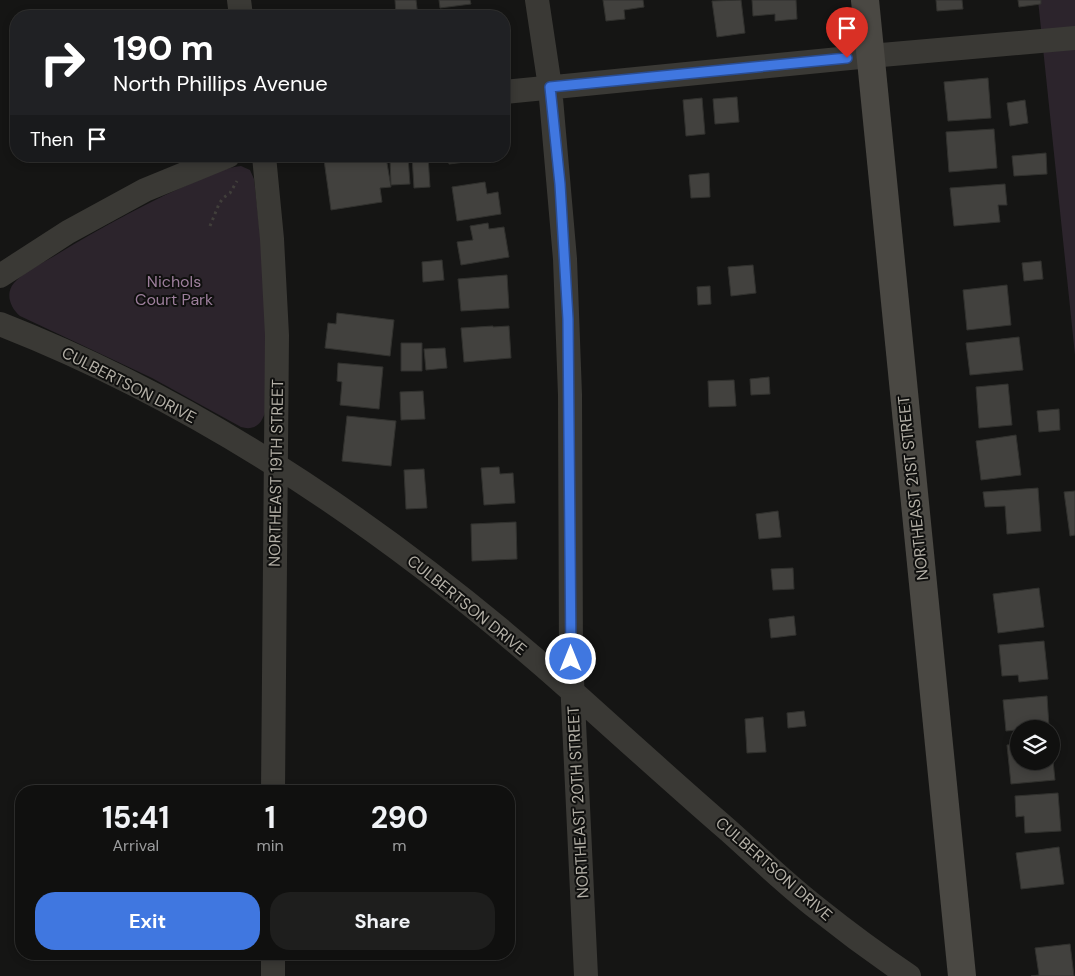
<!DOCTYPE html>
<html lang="en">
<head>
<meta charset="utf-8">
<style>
  body { margin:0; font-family:"DM Sans",sans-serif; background:#1e1e1d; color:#f1f3f6; height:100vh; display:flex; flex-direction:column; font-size:19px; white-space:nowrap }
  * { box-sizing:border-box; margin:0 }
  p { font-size:16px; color:#9c9d9e }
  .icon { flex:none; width:28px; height:28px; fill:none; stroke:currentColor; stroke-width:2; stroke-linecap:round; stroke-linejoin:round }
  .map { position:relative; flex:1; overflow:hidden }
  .drawer { position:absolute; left:15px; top:785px; width:500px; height:175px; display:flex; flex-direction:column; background:#10100f; border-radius:20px; box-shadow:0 2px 8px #0003,0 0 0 1px #30302f }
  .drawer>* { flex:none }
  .top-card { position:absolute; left:10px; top:10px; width:500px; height:152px; border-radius:20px; box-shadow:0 2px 8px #0003,0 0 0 1px #30302f; background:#202124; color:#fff; overflow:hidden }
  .buttons { position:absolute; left:1010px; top:720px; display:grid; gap:10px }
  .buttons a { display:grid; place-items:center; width:50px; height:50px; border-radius:50%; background:#10100f; box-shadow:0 2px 8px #0003,0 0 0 1px #30302f; font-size:25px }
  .pin { position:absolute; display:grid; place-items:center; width:42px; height:42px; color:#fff; margin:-51px -21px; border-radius:50% 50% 50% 0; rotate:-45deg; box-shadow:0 0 5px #0007 }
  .pin .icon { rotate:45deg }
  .me { position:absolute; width:55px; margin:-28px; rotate:0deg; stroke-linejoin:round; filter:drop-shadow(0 0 4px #0008) }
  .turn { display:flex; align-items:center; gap:18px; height:105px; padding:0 20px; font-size:22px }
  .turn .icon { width:65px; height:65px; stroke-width:2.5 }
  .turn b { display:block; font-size:35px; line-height:42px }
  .then { display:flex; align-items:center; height:48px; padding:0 20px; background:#0003; gap:10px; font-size:19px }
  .eta { display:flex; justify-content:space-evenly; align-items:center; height:85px; text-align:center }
  .eta b { font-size:30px; font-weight:700; line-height:35px }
  .button { display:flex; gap:10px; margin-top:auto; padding:10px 20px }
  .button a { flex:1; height:58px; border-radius:20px; background:#4077e0; color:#fff; font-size:20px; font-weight:700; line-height:58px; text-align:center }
  .button a+a { background:#1e1e1d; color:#f1f3f6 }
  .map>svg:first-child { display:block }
  .green { fill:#2c242c }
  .building { fill:#42413e; stroke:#31312e }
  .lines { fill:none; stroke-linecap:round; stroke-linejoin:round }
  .path { stroke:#413f3b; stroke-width:3; stroke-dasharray:2.5 4; stroke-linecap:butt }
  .street { stroke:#3a3935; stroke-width:24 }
  .secondary { stroke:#4a4843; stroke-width:28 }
  .route-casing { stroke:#2a4d92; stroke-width:12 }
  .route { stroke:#4077e0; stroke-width:9 }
  .labels { text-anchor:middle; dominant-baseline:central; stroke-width:4; stroke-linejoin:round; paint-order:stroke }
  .park-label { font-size:16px; fill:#9d7f9c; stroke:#10100f }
  .street-label { font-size:16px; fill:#b4b0a7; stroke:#10100f }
</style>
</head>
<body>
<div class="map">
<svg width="1075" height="976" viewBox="0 0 1075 976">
  <rect width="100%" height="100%" fill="#151514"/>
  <path class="green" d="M1038 0H1075V355Z
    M241 166 250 170 254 179 263 258 265 304V412C262 424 254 431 241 427L152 378 20 316C10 308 5 293 14 283 24 271 43 263 56 255 102 227 151 200 201 179 214 174 227 167 241 166Z"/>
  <path class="building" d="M395 0H416L418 16H396Z
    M439 0H470L471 4 440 8Z
    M603 0H643L644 7 624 10 625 19 606 21Z
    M741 0 745 33 717 37 712 1Z
    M752 0H796L797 19 775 21V14L753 16Z
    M936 0H962L963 9 937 11Z
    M1018 0H1041V4L1019 7Z
    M988 78 991 118 948 121 944 82Z
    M737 97 739 122 715 124 713 99Z
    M702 98 705 134 686 136 683 100Z
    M1025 100 1028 123 1010 126 1007 103Z
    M994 129 997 168 949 172 946 132Z
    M1046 153 1047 174 1014 176 1012 156Z
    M351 156H371L372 159 386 157 391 187 380 188 382 202 331 210 324 160Z
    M412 156H428L430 187 414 188Z
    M448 156H496L497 158 449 164Z
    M408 157 410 184 391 185 390 158Z
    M709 173 710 197 691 198 689 175Z
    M485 182 487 194 498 192 501 214 457 221 452 187Z
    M1005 184 1007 205H998L1000 222 954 226 950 188Z
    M488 223 489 229 504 227 509 257 461 265 457 242 473 240 470 226Z
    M442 260 444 280 423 282 422 262Z
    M1041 261 1043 279 1024 281 1022 263Z
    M753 265 756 293 731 296 728 267Z
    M507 275 509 308 461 311 458 279Z
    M1007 285 1011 325 967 330 963 290Z
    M710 286 711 304 698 305 697 287Z
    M337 313 394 320 390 356 325 348 328 323 336 324Z
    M493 326V327L509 326 511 358 464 362 461 328Z
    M1019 337 1023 370 970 375 966 343Z
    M401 343H422V371H401Z
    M445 348 447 368 426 370 424 349Z
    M338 363 383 367 379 409 340 405 342 382 337 381Z
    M769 377 770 394 751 395 750 379Z
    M734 380 736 406 709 407 708 381Z
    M1008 384 1012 425 979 428 976 387Z
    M423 391 425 419 401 420 400 392Z
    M1059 409 1060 430 1039 432 1037 411Z
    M347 416 396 421 391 466 342 461Z
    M1016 435 1021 475 981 480 976 441Z
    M499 467 500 474 513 473 515 503 484 505 481 468Z
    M424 469 427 508 406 509 404 470Z
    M1038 488 1041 531 1007 534 1005 506 985 507 983 492Z
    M1075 491V535L1070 536 1064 492Z
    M778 511 781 537 759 539 756 514Z
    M516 522 517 559 472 561 471 524Z
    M793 568 794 589 773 590 771 569Z
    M1039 588 1044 627 998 633 993 594Z
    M794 616 796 635 771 638 769 619Z
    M1044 641 1048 679 1019 682 1018 675 1002 676 999 645Z
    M1047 696 1049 727 1006 731 1003 700Z
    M804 711 806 726 788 728 787 713Z
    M763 717 766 752 747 753 745 719Z
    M1051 741 1055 780 1011 784 1007 745 1019 744V761H1051Z
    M1058 793 1061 831 1025 833 1024 816 1016 817 1015 796Z
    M1059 847 1064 884 1021 889 1016 853Z
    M1070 944 1074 976H1031L1039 975 1035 948Z"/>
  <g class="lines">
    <path class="path" d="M210 226 219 204 223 198 230 193 237 181"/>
    <path class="street" d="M239 0 241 16
      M537 0 550 87 565 259 570 395 571 659 586 976
      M504 92 870 56 1075 38
      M264 156 272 239 277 335 273 791
      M0 276 68 232 145 190 228 156
      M0 324C210 406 405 542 573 692 624 738 676 785 729 831 758 857 787 885 818 909 848 933 878 955 909 976
      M273 954V976"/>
    <path class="secondary" d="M865 0 962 976"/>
  </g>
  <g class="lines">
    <defs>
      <path id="route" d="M571 659 568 319 560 184 550 87 847 58"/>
    </defs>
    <use href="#route" class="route-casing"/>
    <use href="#route" class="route"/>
  </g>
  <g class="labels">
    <g class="park-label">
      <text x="174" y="281">Nichols<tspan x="174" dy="18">Court Park</tspan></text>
    </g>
    <g class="street-label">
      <text transform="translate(129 385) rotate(27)">CULBERTSON DRIVE</text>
      <text transform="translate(276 473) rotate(-89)">NORTHEAST 19TH STREET</text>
      <text transform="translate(913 488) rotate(-96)">NORTHEAST 21ST STREET</text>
      <text transform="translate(467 605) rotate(39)">CULBERTSON DRIVE</text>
      <text transform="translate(578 802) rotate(-93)">NORTHEAST 20TH STREET</text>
      <text transform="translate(774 869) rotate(41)">CULBERTSON DRIVE</text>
    </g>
  </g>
</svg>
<div class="buttons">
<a><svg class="icon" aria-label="layers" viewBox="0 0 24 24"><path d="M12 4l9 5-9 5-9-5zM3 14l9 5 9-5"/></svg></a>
</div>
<div class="pin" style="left:847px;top:58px;background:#d93025"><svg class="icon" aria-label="arrive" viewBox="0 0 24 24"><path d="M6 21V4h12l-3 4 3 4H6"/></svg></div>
<svg class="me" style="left:571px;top:659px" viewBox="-20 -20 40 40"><circle r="17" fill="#4077e0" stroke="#fff" stroke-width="3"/><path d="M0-11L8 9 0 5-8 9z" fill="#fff"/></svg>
<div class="top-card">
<div class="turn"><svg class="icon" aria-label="right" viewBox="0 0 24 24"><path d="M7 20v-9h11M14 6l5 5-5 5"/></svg><div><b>190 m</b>North Phillips Avenue</div></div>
<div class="then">Then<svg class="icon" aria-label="arrive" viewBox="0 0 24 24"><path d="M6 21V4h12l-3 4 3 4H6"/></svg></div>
</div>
<section class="drawer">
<div class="eta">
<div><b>15:41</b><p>Arrival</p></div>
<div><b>1</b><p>min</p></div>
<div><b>290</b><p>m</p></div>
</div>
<div class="button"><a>Exit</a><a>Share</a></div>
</section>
</div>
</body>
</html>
